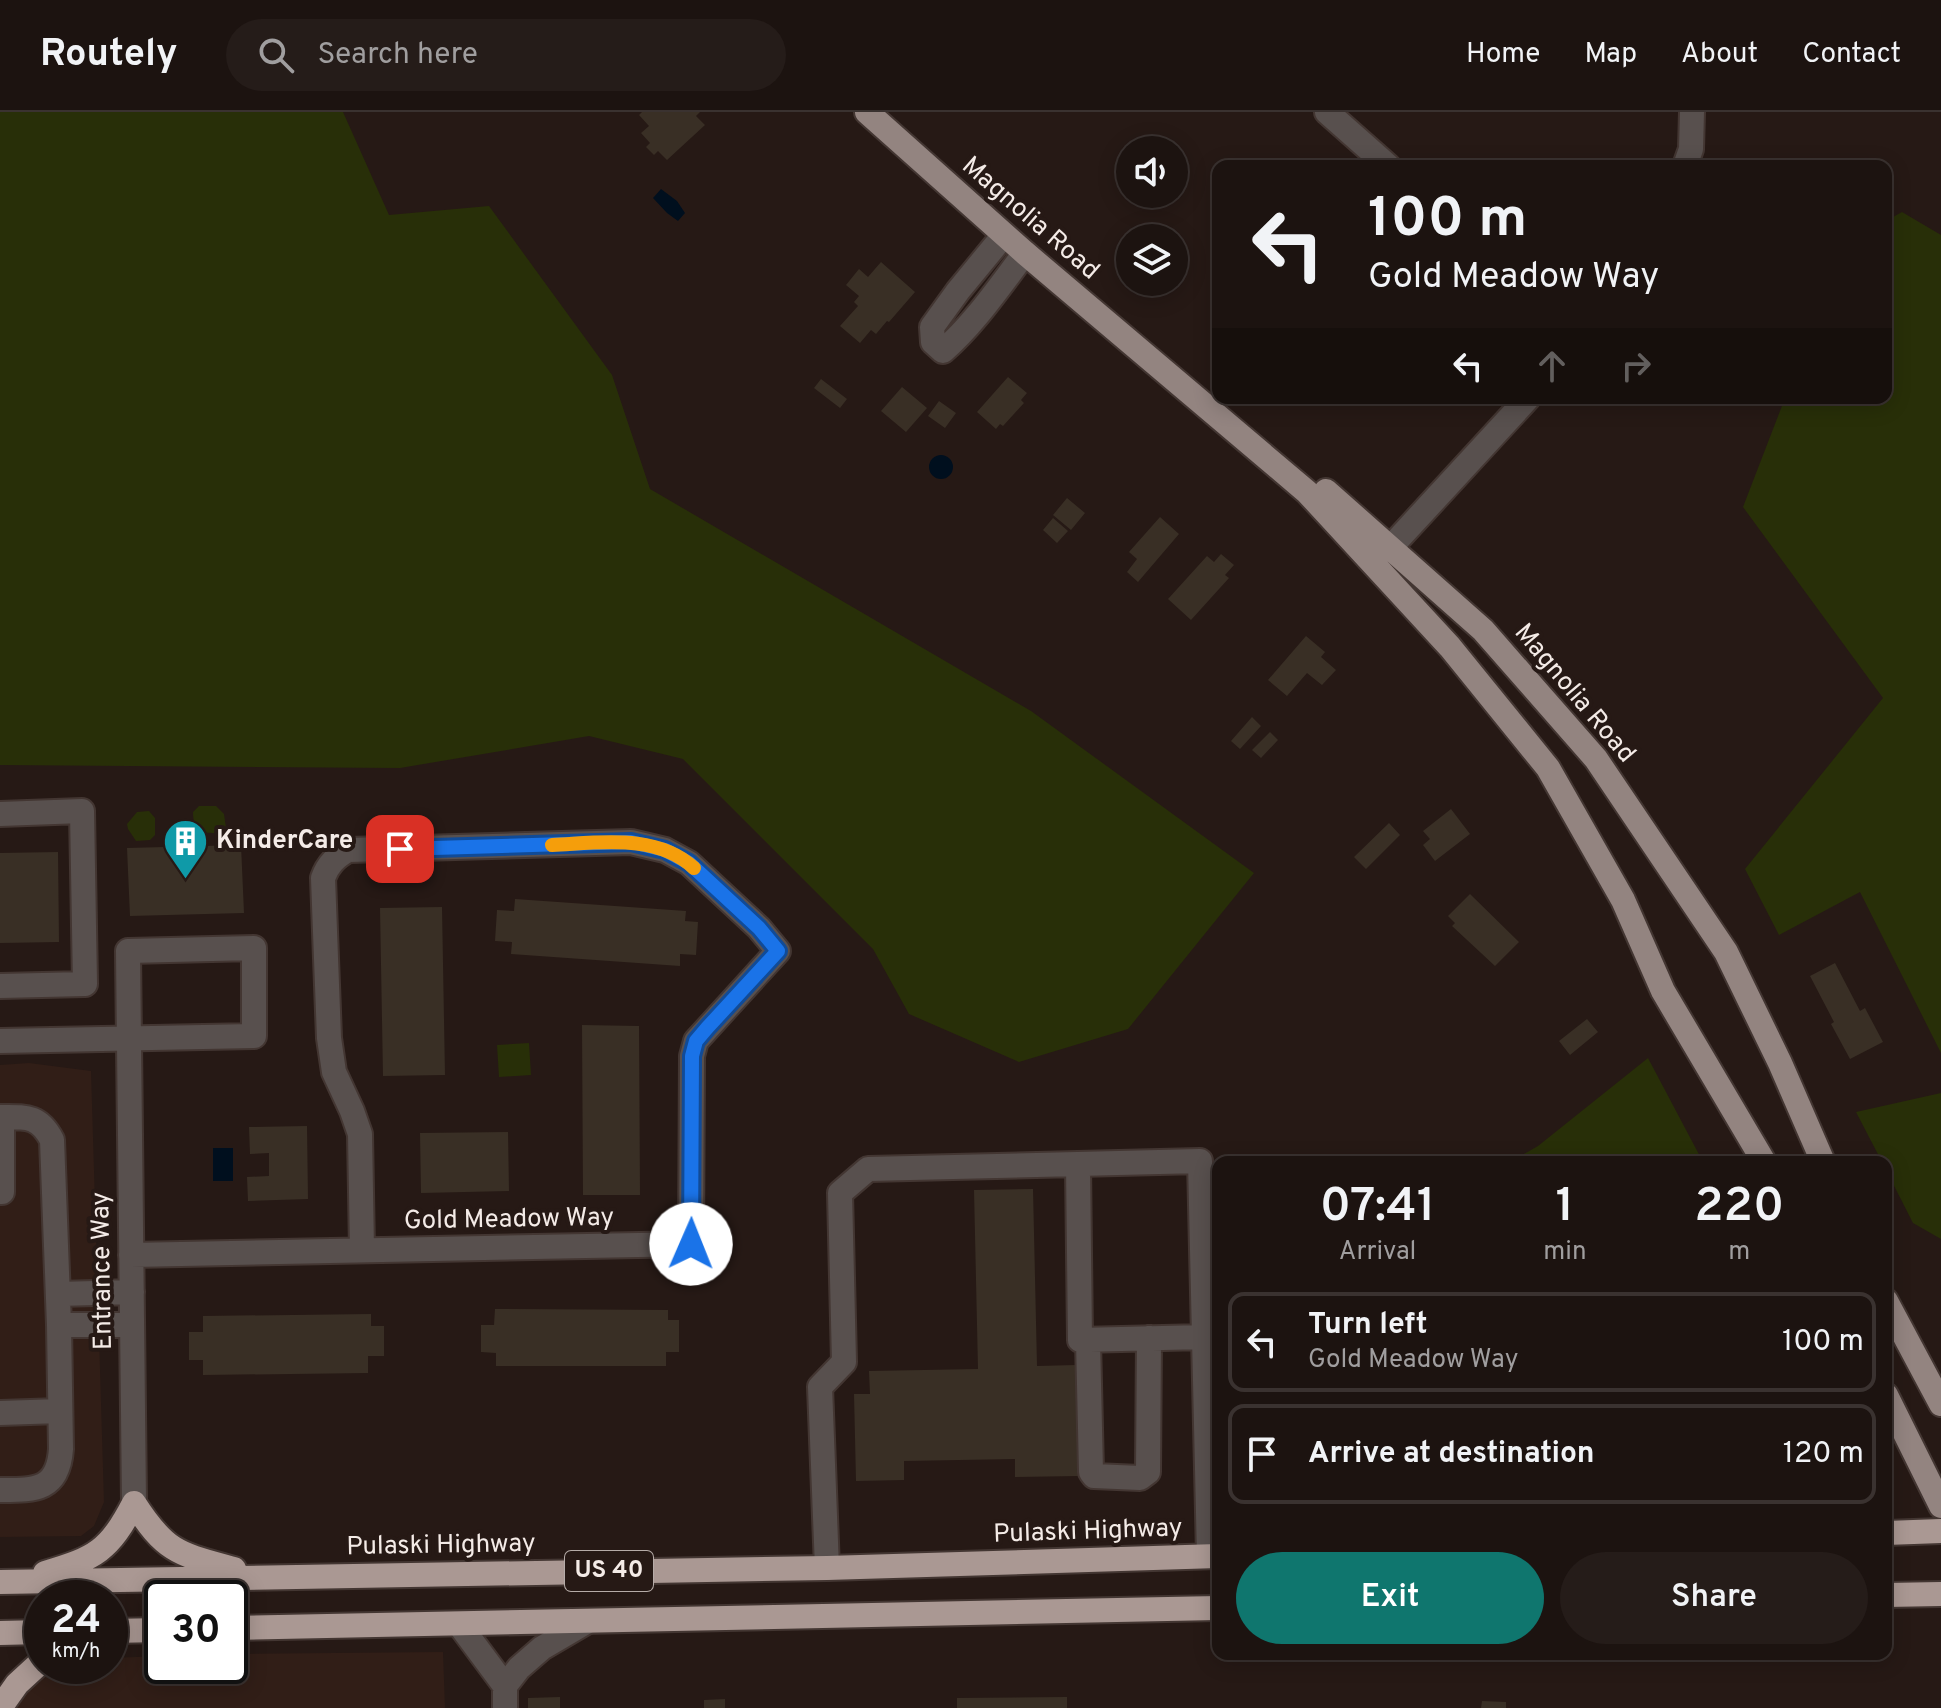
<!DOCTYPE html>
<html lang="en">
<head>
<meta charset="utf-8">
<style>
  body { margin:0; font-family:Overpass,sans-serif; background:#251c19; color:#f1f3f6; height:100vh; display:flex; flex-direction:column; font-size:30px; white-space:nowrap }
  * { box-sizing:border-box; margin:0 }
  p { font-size:26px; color:#a09e9f }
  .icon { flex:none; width:44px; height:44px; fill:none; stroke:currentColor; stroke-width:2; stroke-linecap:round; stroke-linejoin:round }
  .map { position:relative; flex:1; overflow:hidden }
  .details { position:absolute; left:1212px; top:1044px; width:680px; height:504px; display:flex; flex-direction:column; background:#1c1310; border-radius:16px; box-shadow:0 4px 20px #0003,0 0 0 2px #3a3230 }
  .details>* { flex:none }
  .banner { position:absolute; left:1212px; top:48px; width:680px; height:244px; border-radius:16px; box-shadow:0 4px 20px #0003,0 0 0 2px #3a3230; background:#1c1310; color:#f1f3f6; overflow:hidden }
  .fabs { position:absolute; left:1116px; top:24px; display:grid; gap:16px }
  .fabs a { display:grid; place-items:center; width:72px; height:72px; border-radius:50%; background:#1c1310; box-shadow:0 4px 20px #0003,0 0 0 2px #3a3230; font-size:40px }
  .speed { position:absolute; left:24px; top:1468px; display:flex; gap:16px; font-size:40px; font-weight:700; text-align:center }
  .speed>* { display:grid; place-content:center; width:104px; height:104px; border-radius:50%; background:#1c1310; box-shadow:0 4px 20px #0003,0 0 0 2px #3a3230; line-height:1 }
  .speed small { font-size:20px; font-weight:400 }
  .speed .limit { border:4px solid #111; border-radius:12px; background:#fff; color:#111 }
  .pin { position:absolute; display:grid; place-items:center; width:68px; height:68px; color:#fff; margin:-34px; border-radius:16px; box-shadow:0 4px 12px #0006 }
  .me { position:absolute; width:88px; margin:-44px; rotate:1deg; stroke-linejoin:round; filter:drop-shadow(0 0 6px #0008) }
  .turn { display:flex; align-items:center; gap:28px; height:168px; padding:0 24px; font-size:36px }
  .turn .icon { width:104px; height:104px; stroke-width:2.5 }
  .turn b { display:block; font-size:56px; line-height:68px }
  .lanes { display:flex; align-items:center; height:76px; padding:0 24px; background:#0003; justify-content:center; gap:40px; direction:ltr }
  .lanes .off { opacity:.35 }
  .eta { display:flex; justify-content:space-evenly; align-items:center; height:136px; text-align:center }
  .eta b { font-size:48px; font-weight:600; line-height:56px }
  .cta { display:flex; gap:16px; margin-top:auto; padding:16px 24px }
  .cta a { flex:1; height:92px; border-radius:48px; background:#0f766e; color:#fff; font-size:32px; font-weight:600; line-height:92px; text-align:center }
  .cta a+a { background:#251c19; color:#f1f3f6 }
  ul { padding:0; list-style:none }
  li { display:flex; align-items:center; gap:24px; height:100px; margin:0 16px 12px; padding:0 8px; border:4px solid #3a3230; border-radius:16px }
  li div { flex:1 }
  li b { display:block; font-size:30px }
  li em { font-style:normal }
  header { display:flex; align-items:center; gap:48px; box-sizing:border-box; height:112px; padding:0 40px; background:#1c1310; border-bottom:2px solid #3a3230 }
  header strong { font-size:38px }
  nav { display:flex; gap:44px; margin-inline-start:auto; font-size:28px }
  .search { width:560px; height:72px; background:#251c19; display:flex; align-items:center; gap:20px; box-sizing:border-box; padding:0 28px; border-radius:44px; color:#a09e9f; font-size:30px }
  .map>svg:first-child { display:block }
  .built { fill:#311e17 }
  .green { fill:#282f08 }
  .water { fill:#000f1e }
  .building { fill:#392f25 }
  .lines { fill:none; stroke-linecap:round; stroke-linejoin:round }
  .minor-casing { stroke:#433632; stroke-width:28 }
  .major-casing { stroke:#433632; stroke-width:28 }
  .highway-casing { stroke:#433632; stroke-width:28 }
  .minor { stroke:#58504e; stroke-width:24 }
  .major { stroke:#938480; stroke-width:24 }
  .highway { stroke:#aa9893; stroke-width:24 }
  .route-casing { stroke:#114b97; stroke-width:20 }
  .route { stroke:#1a73e8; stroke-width:14 }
  .slow { stroke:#f59e0b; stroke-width:14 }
  .labels { text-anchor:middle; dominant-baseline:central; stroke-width:8; stroke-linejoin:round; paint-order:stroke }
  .shield { fill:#261915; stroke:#b6aca8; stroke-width:2 }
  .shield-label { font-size:24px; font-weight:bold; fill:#f4ebe7 }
  .street-label { font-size:26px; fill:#f4ebe7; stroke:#261915 }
  .poi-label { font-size:26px; font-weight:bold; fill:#f4ebe7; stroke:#261915; text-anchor:start }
</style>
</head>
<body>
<header>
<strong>Routely</strong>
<div class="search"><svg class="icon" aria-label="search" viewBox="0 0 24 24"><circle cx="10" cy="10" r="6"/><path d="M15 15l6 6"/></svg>Search here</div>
<nav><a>Home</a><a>Map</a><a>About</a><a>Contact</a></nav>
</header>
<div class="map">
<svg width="1941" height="1596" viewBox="0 0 1941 1596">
  <rect width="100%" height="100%" fill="#261915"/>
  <path class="built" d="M29 951 91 959 104 1390 94 1414 81 1424 0 1425V953Z
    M443 1540 445 1596H17L18 1591 34 1570 57 1554H110V1546L162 1544V1554H230V1542Z"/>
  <path class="green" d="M0 0H343L389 103 489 94 612 263 650 377 1031 599 1254 761 1128 917 1019 950 909 902 873 837 683 647 589 624 400 656 0 653Z
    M1902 100 1941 123V941L1860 780 1779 823 1745 757 1883 586 1743 395 1785 286H1886V109Z
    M199 694H216L224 702 226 716 220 721C203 722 193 719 193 700Z
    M149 699 155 706V723L150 728 136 729 128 717 127 712 137 700Z
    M529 931 531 963 499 965 497 933Z
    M1648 946 1703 1050H1510L1538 1034Z
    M1941 981V1127L1913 1111 1886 1058V1050H1882L1856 1000Z"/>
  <path class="water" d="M661 77 677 89 685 101 678 109 667 101 653 86Z
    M929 355a12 12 0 1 1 24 0a12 12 0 1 1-24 0Z
    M213 1036H233V1069H213Z"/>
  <path class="building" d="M642 0H700L696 4 705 13 667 48 658 39 654 43 646 35 650 31 641 21 649 14 639 3Z
    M881 150 915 180 889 210 887 209 876 222 871 218 860 231 840 214 858 194 854 190 859 184 846 173 859 157 868 165Z
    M1008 265 1027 281 1021 288 1024 291 1003 314 1000 312 996 317 977 300Z
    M821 267 847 287 840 296 814 276Z
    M902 275 927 296 906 320 881 299Z
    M939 289 956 301 945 316 928 304Z
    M1067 386 1085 401 1071 418 1053 403Z
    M1160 405 1179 422 1138 470 1127 460 1137 447 1129 440Z
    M1053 406 1068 419 1057 431 1043 418Z
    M1221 442 1234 453 1225 463 1229 466 1191 508 1168 487 1207 444 1214 450Z
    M1306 524 1325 540 1321 545 1336 558 1322 573 1307 561 1287 584 1268 568Z
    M1252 605 1261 614 1240 637 1231 629Z
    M1270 620 1278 628 1261 646 1252 638Z
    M1451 697 1470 722 1435 749 1423 733 1430 727 1423 719Z
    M1389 711 1400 723 1366 757 1354 745Z
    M241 733 244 801 130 804 127 736Z
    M58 740 59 830 0 831V741Z
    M1470 782 1519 830 1495 854 1452 814 1455 811 1448 804Z
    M515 787 686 799 685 809 698 810 696 843 680 842V854L511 842 512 830 495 829 497 798 514 799Z
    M442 795 445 963 383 964 380 796Z
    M1835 851 1860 899 1865 896 1883 930 1850 947 1831 912 1834 910 1810 864Z
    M1587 907 1598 920 1570 943 1559 929Z
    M582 913 639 914 640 1083H583Z
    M307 1014 308 1087 248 1089 247 1065 269 1064V1041L250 1042 249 1015Z
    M508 1020 509 1079 421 1081 420 1021Z
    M1033 1077 1037 1254 1076 1253 1079 1364 1015 1365V1347L904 1349V1368L856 1369 854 1282H870L869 1259 978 1257 974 1078Z
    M495 1197 668 1198V1208H679V1240H666V1254H496V1241L481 1240V1213H494Z
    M371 1202V1214H384V1244H368V1261L203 1263V1248H189V1220H203V1204Z
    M560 1585V1596H528V1586Z
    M1067 1585V1596H957V1586Z
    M725 1587V1596H704V1588Z
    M1482 1589 1506 1590V1596H1481Z"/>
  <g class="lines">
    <defs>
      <path id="minor" d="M1327 0 1388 54
        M1685 54 1691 37 1692 0
        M1004 123 958 179 932 215 933 230 943 239C975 211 999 175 1025 141
        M1390 436 1528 286
        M0 702 82 699 85 872 0 874
        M0 929 254 924V836L128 839 134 1391
        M0 1005C26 1005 39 1003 52 1028L59 1213 61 1337C58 1379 35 1378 0 1378
        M1078 1052 1080 1228 1204 1225
        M0 1080H2V1005
        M131 1143 691 1132 692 944 696 929 778 839 759 816 689 751 665 738 631 730 348 738C336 745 328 752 323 766L329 926 334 960 352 999 360 1022 362 1138
        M58 1182 132 1180
        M59 1213H132
        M1088 1228 1091 1360 1094 1364 1140 1366 1148 1360 1149 1226
        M0 1301 60 1299
        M827 1456 820 1275 844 1250 840 1081 868 1057 1200 1049 1209 1444
        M459 1512 505 1574V1596
        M505 1574 519 1556 542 1536 588 1509"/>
      <path id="major" d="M867 0 1025 141 1307 380 1450 535 1548 656 1623 788 1663 879 1764 1050
        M1326 379 1483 518 1596 647 1726 840 1780 951 1823 1050
        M1886 1189 1941 1292
        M1886 1283 1941 1394"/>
      <path id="highway" d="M1886 1421 1941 1419
        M45 1461C96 1446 109 1439 134 1391 166 1441 179 1442 234 1457
        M0 1470 827 1456 1218 1444
        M1886 1483 1941 1482
        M230 1516 1218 1496
        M110 1519 162 1518
        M0 1521 42 1520
        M0 1596 17 1572 42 1549"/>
    </defs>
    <use href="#minor" class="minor-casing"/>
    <use href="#major" class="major-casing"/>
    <use href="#highway" class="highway-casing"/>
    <use href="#minor" class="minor"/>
    <use href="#major" class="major"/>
    <use href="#highway" class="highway"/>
  </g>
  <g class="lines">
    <defs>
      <path id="route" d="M400 737 631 730 665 738 689 751 759 816 778 839 707 916 696 929 692 944 691 1132"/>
    </defs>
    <use href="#route" class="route-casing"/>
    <use href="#route" class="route"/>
    <path class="slow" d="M552 733C599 731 656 721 694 756"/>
  </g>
  <defs>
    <symbol id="building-pin" viewBox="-11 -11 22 30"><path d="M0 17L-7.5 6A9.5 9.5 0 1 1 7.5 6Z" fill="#0f9aa8" stroke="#261915"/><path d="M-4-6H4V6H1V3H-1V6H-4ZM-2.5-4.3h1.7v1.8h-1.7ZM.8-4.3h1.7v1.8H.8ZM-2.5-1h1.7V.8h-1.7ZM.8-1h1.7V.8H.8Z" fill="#fff"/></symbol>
  </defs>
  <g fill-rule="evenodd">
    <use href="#building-pin" x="160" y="704" width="51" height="69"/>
  </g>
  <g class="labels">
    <rect class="shield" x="565" y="1439" width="88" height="40" rx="6"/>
    <g class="shield-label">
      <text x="609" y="1459">US 40</text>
    </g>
    <g class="street-label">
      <text transform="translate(1030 107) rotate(41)">Magnolia Road</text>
      <text transform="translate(1574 582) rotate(50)">Magnolia Road</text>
      <text transform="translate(509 1108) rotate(-1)">Gold Meadow Way</text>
      <text transform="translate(103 1159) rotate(-91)">Entrance Way</text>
      <text transform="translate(1088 1420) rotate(-2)">Pulaski Highway</text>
      <text transform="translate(441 1434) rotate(-1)">Pulaski Highway</text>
    </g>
    <g class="poi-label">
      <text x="216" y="729">KinderCare</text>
    </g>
  </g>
</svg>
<div class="fabs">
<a><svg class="icon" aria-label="sound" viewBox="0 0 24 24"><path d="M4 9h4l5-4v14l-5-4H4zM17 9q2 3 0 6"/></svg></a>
<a><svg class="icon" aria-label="layers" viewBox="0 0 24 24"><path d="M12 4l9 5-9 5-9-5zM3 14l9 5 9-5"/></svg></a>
</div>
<div class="speed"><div>24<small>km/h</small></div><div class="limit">30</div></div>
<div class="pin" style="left:400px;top:737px;background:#d93025"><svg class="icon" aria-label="arrive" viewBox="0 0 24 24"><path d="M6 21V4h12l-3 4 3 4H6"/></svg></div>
<svg class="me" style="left:691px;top:1132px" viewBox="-20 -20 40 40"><circle r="19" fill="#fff"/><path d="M0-13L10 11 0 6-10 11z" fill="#1a73e8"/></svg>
<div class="banner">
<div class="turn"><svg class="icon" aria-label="left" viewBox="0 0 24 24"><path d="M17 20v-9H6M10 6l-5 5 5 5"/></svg><div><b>100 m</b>Gold Meadow Way</div></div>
<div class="lanes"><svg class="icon" aria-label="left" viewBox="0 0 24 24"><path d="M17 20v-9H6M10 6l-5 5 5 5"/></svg><svg class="icon off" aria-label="ahead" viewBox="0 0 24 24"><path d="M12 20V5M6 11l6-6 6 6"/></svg><svg class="icon off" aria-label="right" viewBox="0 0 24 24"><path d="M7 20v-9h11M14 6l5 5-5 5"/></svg></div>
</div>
<section class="details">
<div class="eta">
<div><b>07:41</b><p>Arrival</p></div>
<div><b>1</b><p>min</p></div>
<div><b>220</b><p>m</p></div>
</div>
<ul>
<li><svg class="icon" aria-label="left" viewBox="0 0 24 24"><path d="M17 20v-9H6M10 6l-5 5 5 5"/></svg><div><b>Turn left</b><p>Gold Meadow Way</p></div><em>100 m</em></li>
<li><svg class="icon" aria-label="arrive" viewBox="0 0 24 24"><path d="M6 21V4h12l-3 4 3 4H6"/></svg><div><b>Arrive at destination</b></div><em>120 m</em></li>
</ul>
<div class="cta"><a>Exit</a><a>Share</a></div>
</section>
</div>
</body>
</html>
